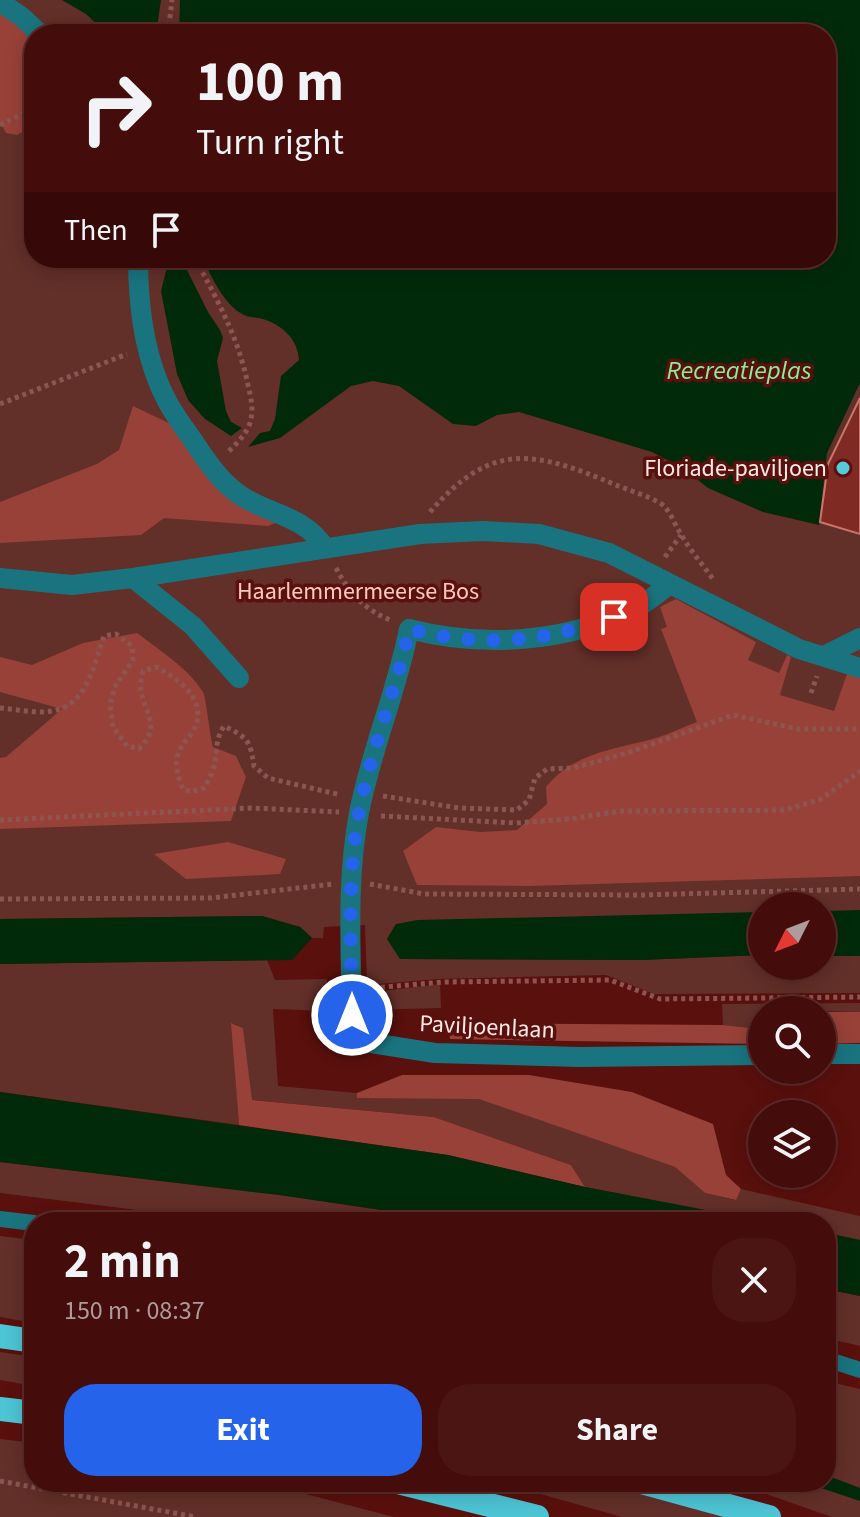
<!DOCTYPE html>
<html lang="en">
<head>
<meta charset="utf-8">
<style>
  body { margin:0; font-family:"Source Sans 3",sans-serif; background:#4b1513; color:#f1f3f6; height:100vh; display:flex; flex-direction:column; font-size:30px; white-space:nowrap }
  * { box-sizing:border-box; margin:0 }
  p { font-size:26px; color:#af9b9c }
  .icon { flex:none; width:44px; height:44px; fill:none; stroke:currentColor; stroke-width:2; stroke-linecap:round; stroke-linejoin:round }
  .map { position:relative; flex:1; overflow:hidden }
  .panel { position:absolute; left:24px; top:1212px; width:812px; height:280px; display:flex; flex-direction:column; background:#440c0a; border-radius:32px; box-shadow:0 4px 20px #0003,0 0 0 2px #5c2c2b }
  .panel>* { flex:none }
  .hud { position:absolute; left:24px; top:24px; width:812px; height:244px; border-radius:32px; box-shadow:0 4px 20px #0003,0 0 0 2px #5c2c2b; background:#440c0a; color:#f1f3f6; overflow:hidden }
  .needle { width:52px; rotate:228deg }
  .fabs { position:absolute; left:748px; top:892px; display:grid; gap:16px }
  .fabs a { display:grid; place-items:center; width:88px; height:88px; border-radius:50%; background:#440c0a; box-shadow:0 4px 20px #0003,0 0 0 2px #5c2c2b; font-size:40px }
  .pin { position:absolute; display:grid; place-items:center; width:68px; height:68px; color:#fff; margin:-34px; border-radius:16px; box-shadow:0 4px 12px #0006 }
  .me { position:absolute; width:88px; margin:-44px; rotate:0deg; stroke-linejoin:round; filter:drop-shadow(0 0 6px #0008) }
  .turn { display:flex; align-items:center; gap:28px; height:168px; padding:0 40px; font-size:36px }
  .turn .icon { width:104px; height:104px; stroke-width:2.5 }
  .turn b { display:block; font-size:56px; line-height:68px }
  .then { display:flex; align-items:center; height:76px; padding:0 40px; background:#0003; gap:16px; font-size:30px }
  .round { display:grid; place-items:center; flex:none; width:84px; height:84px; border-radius:32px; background:#4b1513 }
  .overview { display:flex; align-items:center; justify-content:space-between; height:136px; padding:0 40px }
  h1 { font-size:48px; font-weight:700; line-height:60px }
  .button { display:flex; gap:16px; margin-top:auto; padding:16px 40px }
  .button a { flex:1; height:92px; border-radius:32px; background:#2563eb; color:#fff; font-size:32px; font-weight:700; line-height:92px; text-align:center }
  .button a+a { background:#4b1513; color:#f1f3f6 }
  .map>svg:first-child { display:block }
  .green { fill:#632f29; fill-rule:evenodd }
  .forest { fill:#984138 }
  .water { fill:#002a0a }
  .building { fill:#802a24; stroke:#c9766c; stroke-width:2 }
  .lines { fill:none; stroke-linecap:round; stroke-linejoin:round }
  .path { stroke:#8d5552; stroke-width:5; stroke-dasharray:4 4; stroke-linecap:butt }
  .lane { stroke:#1a747f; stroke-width:16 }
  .street { stroke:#1a747f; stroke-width:20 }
  .highway { stroke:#4dc5d5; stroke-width:24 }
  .route { stroke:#2563eb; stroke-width:14; stroke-dasharray:0 25.2 }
  .poi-dot { fill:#53cbdb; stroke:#5a100d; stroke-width:3 }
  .labels { text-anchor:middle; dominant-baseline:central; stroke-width:7; stroke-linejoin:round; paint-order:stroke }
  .poi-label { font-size:24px; fill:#fdeae7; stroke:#5a100d; text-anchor:end }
  .park-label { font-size:24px; fill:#fbc8c1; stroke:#5a100d }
  .street-label { font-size:24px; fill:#fdeae7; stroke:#5a100d }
  .water-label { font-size:26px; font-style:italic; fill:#89ed98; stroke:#5a100d }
</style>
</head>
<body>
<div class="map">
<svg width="860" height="1517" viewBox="0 0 860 1517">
  <rect width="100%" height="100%" fill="#5a100d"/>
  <path class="green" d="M0 0H860V914L822 915V906H762V915L400 959 641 960 762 955V966H822V956H860V993L654 994 606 975 438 979 367 985 365 925 324 927 323 938H312L300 927 262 916 0 919ZM34 34H826V258H34Z
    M267 960 275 980 327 979 326 1011 273 1009 278 1086 357 1093 358 1098H479L675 1167 705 1193 735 1200 741 1189 860 1216V1240L826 1233V1222H768L585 1187 571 1165 434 1117 251 1100 243 1028 232 1023 239 1125 0 1092V964Z
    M440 984 441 1008 366 1010V993Z
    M860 1003V1012L762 1010 760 1029 723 1025 722 1004Z
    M0 1162 280 1195 462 1222H235L0 1193Z
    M0 1236 34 1240V1323L0 1317Z
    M826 1289 860 1296V1346L826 1338Z
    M0 1352 34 1357V1386L0 1380Z
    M826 1381 860 1389V1517H832L732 1482H826Z
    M0 1439 34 1443V1482H246L302 1493 394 1517H0Z
    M498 1482H621L736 1517H622Z"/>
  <path class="forest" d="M0 11 18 22 34 41V125L17 135 6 133 0 121Z
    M133 406 175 426 280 521 268 526 164 518 141 535 0 543V502L97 464 119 450Z
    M676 599 756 642 748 660 779 673 787 655 791 657 780 695 834 711 847 674 860 677V876L529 886 417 885 403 851 436 827 480 832 517 830 547 804 546 787C573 754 610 750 649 740 665 736 681 728 697 722L661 629 667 627 660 607Z
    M137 633C158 649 189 669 203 692 206 697 210 736 213 747L236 756 246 777 231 821 0 829V758L6 757 62 709 0 692V657L32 665 83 643Z
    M228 842 286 859 280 874 186 879 154 854Z
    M822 1012H860V1043L822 1044Z
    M761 1013 762 1044 450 1039 448 1023 723 1025 760 1029Z
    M231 1023 243 1028 252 1100 434 1117 571 1165 585 1187 448 1155 239 1125Z
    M402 1075H529L632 1092 713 1124 726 1175 741 1189 736 1200 705 1193 675 1167 479 1099 357 1098V1093Z"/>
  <path class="water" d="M62 0H161L156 34H107L86 14Z
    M180 0H860V383L827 453 819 525 763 512 708 488 684 469 652 452 519 412 497 415 476 426 453 424 399 386 373 381 351 386 280 438 248 447 260 433 270 431 275 419 281 376 299 360C298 339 282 325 263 319 257 317 250 318 244 315 225 306 211 277 203 258H826V34H179Z
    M175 262 184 264 208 312 220 330 223 338 217 361 226 411 231 422 242 428 231 436 205 419 188 400 177 374 161 291 167 267Z
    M860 910V956H822V911Z
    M762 912V955L641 960 400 959 387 939 396 924 418 920Z
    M262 916 300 927 312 938 292 960 0 964V919Z
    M0 1092 448 1155 585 1187 768 1222H462L280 1195 0 1162Z
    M826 1233 860 1240V1296L826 1289Z
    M826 1475 860 1488V1501L803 1482H826Z"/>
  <path class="building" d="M860 398V534L820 522 828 464Z"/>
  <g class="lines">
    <path class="path" d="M168 34 172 0
      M0 125 27 112 34 103
      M195 258C218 302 238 336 248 385 251 398 254 410 250 423 246 435 236 444 227 453
      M0 404 127 354
      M430 512C492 440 535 451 616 485 628 490 658 499 665 507 672 515 675 526 681 534 690 550 702 564 713 579
      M665 557 681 535
      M336 568C349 593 364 609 390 620
      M811 693 817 676
      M0 708C16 709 36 714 52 711 87 706 94 664 104 636L116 634 132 646 133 660 116 685 110 704 113 727 127 746 139 749C169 719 131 707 143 671L156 667C176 677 206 698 196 725 192 736 179 745 177 758 175 768 179 780 183 789L191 792 204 788C207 783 211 777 213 770 218 754 214 741 224 726 248 738 250 740 254 766L268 778 341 795
      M383 796 459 808 517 810 529 800 535 778 547 769 573 768 627 753 733 715 798 729H860
      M381 816 516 823 569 819 622 811 785 810 821 799 860 771
      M0 820 251 808 339 812
      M370 884 424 894 642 895 860 889
      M0 899 211 898 333 884
      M373 988 443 982 610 980 660 999 860 997
      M0 1481 196 1517"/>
    <path class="lane" d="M0 1219 34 1223
      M826 1359 860 1370"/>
    <path class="street" d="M0 2 22 17 40 34
      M138 258C138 306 144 358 167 401 175 416 185 429 194 442 208 463 222 484 243 497 272 515 306 517 325 548
      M0 578 72 585 133 578 420 534 483 531 539 534 609 553 799 649 860 668
      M133 578 193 626 239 678
      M670 584C659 592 647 603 634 609 565 643 483 648 409 629 397 691 371 750 359 813 345 886 352 965 352 1040L435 1053 579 1057 762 1055
      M824 656 860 638
      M822 1054H860"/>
    <path class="highway" d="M0 1336 34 1341
      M0 1409 34 1413
      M398 1482 537 1517
      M641 1482 769 1517"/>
  </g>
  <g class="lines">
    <path class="route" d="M352 1015C351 948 347 878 359 812 371 750 396 691 409 629 480 648 545 642 614 617"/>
  </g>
  <circle class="poi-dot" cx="843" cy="468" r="8"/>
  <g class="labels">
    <g class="poi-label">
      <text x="827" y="468">Floriade-paviljoen</text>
    </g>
    <g class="park-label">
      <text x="358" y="591">Haarlemmermeerse Bos</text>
    </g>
    <g class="street-label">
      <text transform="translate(487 1027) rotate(3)">Paviljoenlaan</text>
    </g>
    <g class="water-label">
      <text x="739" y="370">Recreatieplas</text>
    </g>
  </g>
</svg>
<div class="fabs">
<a><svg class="needle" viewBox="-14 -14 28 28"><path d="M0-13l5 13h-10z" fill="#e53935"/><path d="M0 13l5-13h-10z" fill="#af9b9c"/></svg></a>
<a><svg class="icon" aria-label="search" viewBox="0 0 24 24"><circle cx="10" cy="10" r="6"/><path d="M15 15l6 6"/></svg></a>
<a><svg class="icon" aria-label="layers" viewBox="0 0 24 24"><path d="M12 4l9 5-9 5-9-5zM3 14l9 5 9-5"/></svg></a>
</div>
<div class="pin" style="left:614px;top:617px;background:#d93025"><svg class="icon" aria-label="arrive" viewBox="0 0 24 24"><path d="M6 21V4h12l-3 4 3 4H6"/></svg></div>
<svg class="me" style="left:352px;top:1015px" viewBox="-20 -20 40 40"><circle r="17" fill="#2563eb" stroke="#fff" stroke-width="3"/><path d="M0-11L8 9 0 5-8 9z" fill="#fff"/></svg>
<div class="hud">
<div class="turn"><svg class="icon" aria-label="right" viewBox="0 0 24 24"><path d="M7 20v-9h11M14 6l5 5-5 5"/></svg><div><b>100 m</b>Turn right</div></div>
<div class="then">Then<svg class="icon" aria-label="arrive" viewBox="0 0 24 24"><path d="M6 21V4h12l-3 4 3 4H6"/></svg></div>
</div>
<section class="panel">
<div class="overview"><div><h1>2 min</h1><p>150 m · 08:37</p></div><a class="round"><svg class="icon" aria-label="close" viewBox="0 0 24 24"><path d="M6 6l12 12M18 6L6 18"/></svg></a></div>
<div class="button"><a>Exit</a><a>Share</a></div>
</section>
</div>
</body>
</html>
